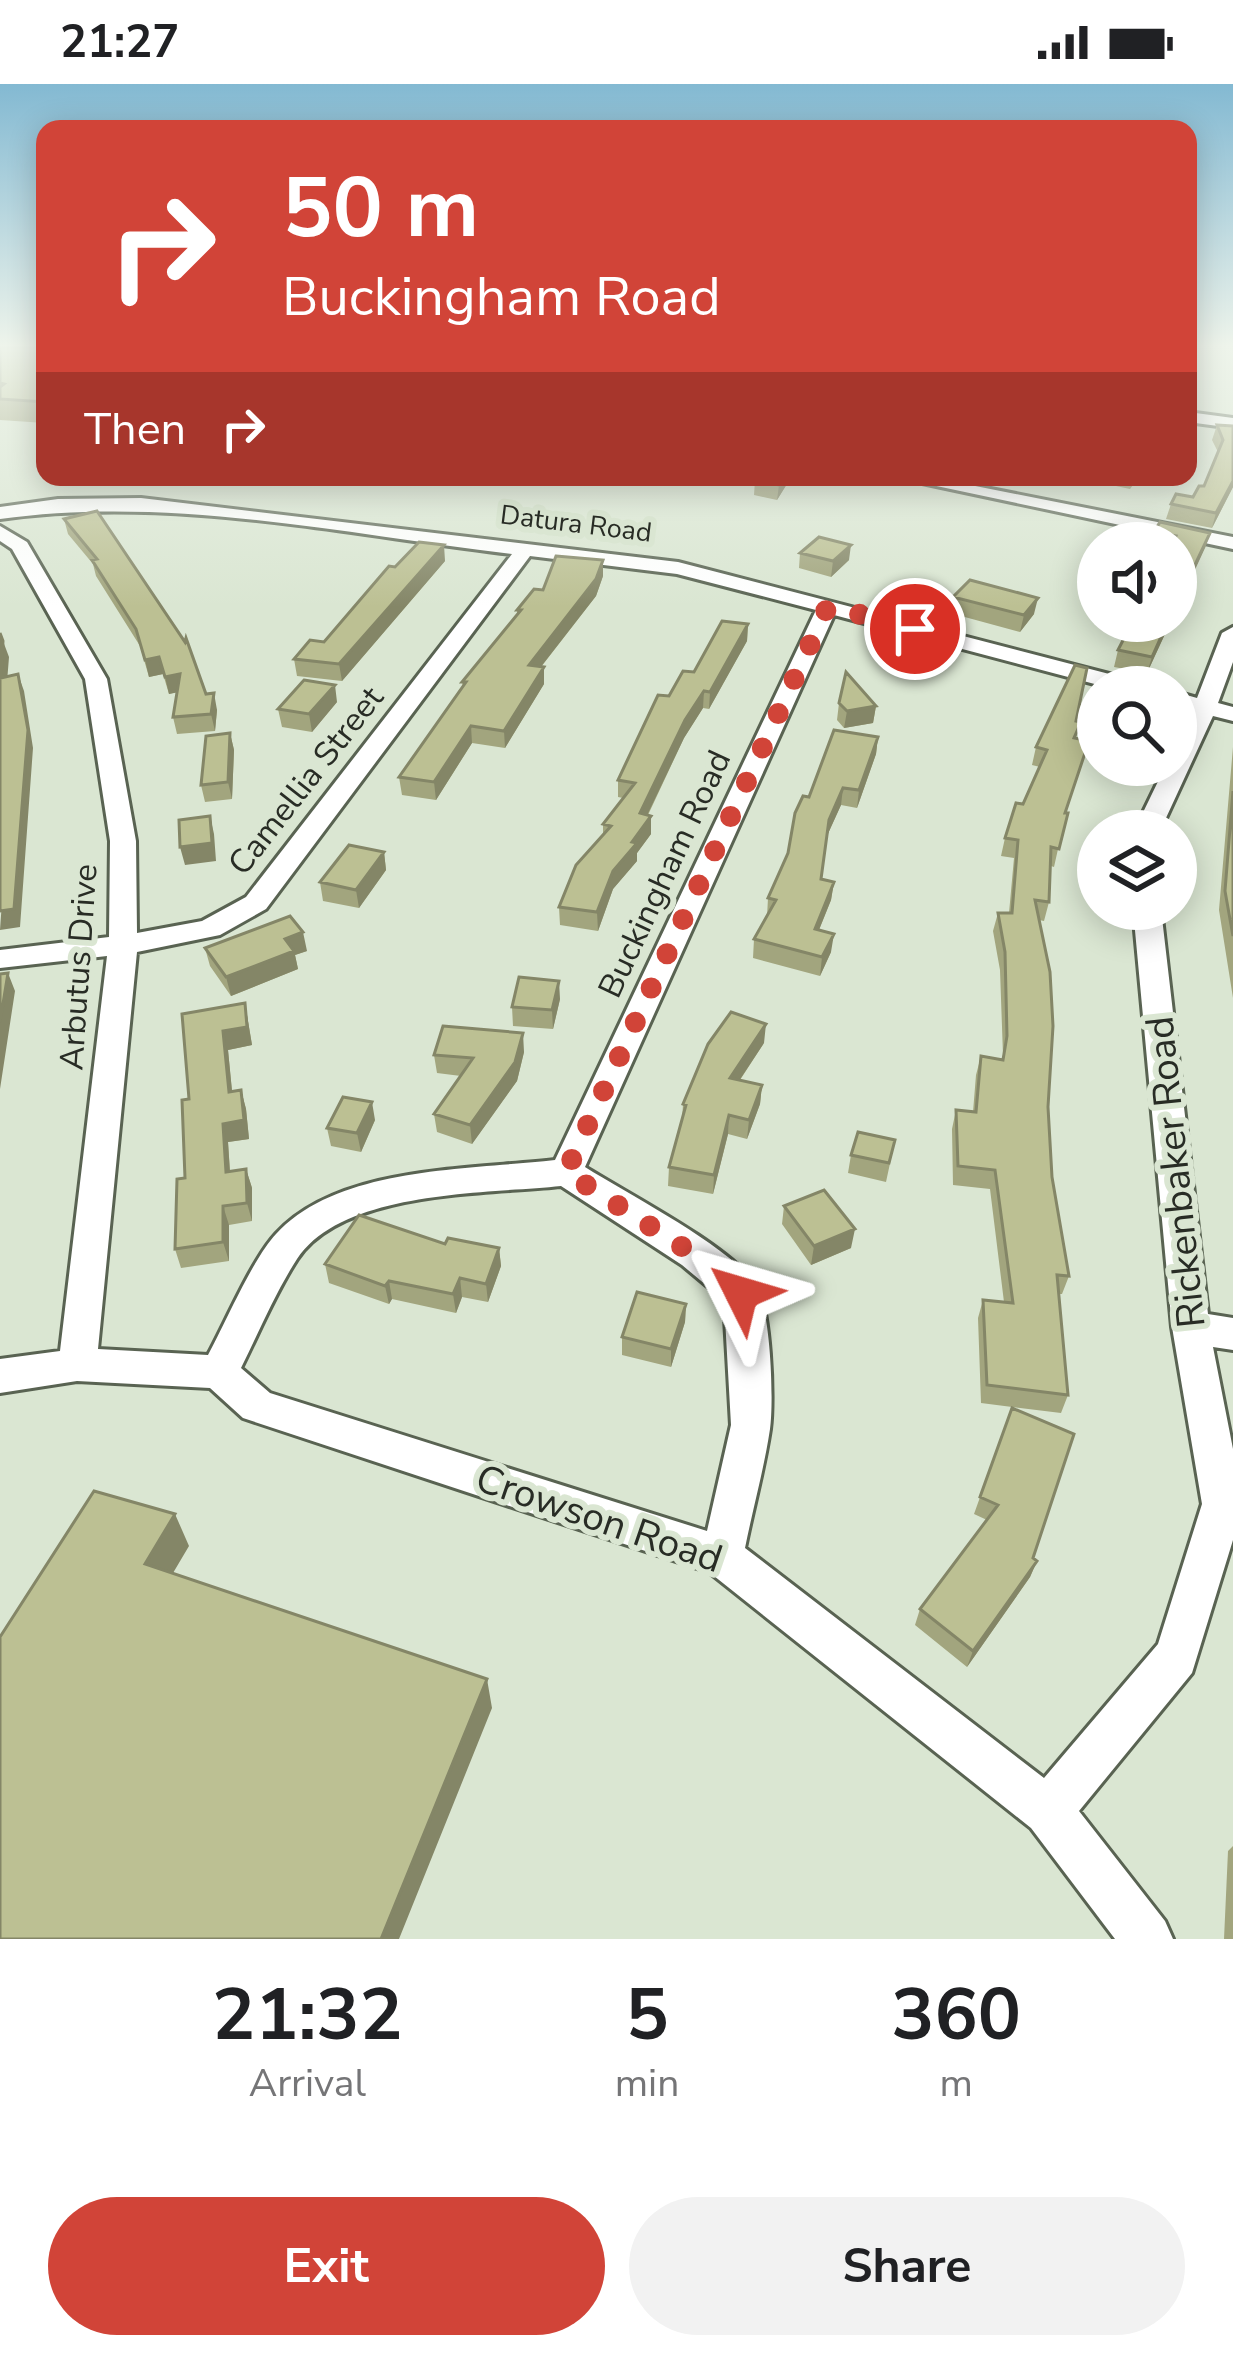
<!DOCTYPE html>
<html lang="en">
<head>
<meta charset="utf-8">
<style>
  body { margin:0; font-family:"Nunito Sans",sans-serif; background:#f2f2f2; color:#202124; height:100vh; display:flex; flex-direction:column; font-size:45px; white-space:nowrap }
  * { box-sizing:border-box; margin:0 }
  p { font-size:39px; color:#757577 }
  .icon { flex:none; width:66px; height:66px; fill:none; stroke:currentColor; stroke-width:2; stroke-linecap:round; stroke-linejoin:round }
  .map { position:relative; height:1855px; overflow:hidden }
  .details { display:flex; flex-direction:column; background:#fff; flex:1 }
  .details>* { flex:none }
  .guide { position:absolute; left:36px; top:36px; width:1161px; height:366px; border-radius:24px; box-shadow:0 6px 30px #0003; background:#d14438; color:#fff; overflow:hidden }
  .controls { position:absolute; left:1077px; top:438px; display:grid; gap:24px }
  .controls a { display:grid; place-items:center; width:120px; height:120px; border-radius:50%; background:#fff; box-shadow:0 6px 30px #0003; font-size:60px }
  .pin { position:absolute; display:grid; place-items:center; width:102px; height:102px; color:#fff; margin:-51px; border:6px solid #fff; border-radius:50%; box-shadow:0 3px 12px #0007 }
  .me { position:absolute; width:132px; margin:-66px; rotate:310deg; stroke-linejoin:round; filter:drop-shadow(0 0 9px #0008) }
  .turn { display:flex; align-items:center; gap:42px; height:252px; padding:0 48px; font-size:54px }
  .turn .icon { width:156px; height:156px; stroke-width:2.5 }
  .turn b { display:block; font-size:84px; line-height:102px }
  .then { display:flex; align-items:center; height:114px; padding:0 48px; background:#0003; gap:24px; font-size:45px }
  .eta { display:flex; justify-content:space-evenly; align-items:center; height:204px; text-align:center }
  .eta b { font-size:72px; font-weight:700; line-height:84px }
  .cta { display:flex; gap:24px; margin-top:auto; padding:24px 48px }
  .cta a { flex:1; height:138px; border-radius:72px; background:#d14438; color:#fff; font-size:48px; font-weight:700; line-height:138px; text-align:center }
  .cta a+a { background:#f2f2f2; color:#202124 }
  .status { display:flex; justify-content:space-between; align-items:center; height:84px; padding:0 60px; background:#fff; direction:ltr }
  .status svg { height:33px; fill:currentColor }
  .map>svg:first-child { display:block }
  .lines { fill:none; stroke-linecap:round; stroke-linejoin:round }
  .minor-casing { stroke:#596352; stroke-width:6 }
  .minor { fill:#fff; fill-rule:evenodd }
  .wall { fill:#a2a57e }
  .shaded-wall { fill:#848667 }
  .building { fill:#bcc093; stroke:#848667; stroke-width:3 }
  .route { stroke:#d14438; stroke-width:21; stroke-dasharray:0 37.8 }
  .labels { text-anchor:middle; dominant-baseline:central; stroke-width:12; stroke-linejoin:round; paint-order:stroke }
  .far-street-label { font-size:27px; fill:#282c25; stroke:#dae6d2 }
  .street-label { font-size:33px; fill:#282c25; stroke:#dae6d2 }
  .near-street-label { font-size:39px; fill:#282c25; stroke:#dae6d2 }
</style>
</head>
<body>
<div class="status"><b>21:27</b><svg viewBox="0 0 49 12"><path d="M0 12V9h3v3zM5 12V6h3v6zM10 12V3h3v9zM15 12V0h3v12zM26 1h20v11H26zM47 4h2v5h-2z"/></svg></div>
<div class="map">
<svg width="1233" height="1855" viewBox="0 0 1233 1855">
  <rect width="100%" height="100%" fill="#dae6d2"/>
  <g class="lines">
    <defs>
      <path id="minor" d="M1188 328 1233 334V344L1188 338Z
        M894 393H930L1233 453V465Z
        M141 414 678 478 1140 598 1143 603H1106L834 531 585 1083C631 1112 722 1158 754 1198 771 1220 774 1317 770 1345 764 1385 753 1424 745 1464L1044 1694 1158 1560 1202 1420 1172 1243 1133 825H1161L1208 1230 1233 1234V1266L1213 1263 1233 1365V1456L1192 1589 1079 1727 1165 1837 1173 1855H1115L1031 1744 709 1488 243 1334 210 1304 77 1297 0 1309V1275L60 1267 107 872 0 884V866L109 853 110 757 85 595 12 465 0 457V442L27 458 107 595 136 757 137 849 202 837 246 813 512 470C343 450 169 411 0 435V423L58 415ZM530 472 677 490 816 526 555 1076C469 1086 338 1082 276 1150 252 1176 226 1238 208 1271L98 1265 137 868 220 851 266 825ZM561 1102 682 1181 724 1216 731 1341 707 1447 270 1309 241 1284C259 1248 275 1209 297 1175 343 1106 486 1110 561 1102Z
        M1233 543V578L1218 619 1233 623V637L1213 632 1160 747H1134L1166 681H1176V659L1192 626 1176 622V608L1197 614 1222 549Z"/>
    </defs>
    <use href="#minor" class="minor-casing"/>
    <use href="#minor" class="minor"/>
  </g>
  <path class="wall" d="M0 263H45V339L0 336Z
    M1217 341 1233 342V403L1212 444 1166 435 1171 420 1193 413 1204 402 1218 368 1212 356Z
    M1074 393H1139L1130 405Z
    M790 395 777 416 754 411 755 396Z
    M64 435 206 610 217 626 215 647 177 650 173 633 177 608 169 610 163 590 149 593 140 562 96 492 93 480 68 450Z
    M1154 448 1210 449 1205 464 1176 459H1151Z
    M800 469 849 476 831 493 799 484Z
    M445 477 342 597 297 592 294 575 324 558 395 483Z
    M603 492 596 512 541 583 544 600 505 664 472 659 436 716 402 711 399 693 463 603 462 598 517 531V526L543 506Z
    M953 513 1034 530 1020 548 950 529Z
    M1171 537 1147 589 1114 583 1118 566Z
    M748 540 747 557 709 625 703 624 684 654 648 731 651 750 637 769V777L613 805 598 847 560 841 559 823 603 751V740L623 714 618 713V696L669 612Z
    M337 618 312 648 282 643 278 625Z
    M839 619 876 622 873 639 844 644 837 636Z
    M1076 637 1081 638 1076 654 1089 657 1066 729 1054 783 1051 782 1049 818 1044 837 1039 836 1052 1093 1069 1192 1062 1210H1059L1068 1311 1061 1329 981 1319 978 1234 983 1216 1004 1218 990 1105 953 1101 952 1045 956 1026 973 1028 976 991 981 972 1001 976 1003 971 1000 886 993 847 998 829H1009L1014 774 1001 772 1005 754 1040 683 1032 681 1036 663Z
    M230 649 234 666 232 715 205 718 201 701Z
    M878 653 876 670 857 724 841 721 826 754 821 795 834 798 831 816 819 846 831 868 820 892 753 874 754 855 767 833 768 814 788 769 809 713Z
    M1233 663V914L1219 826Z
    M384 768 386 786 359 824 323 817 320 798Z
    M205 864 307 867 295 871 298 885 231 912 210 882Z
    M560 915 553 945 513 942 512 923Z
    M245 919 252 961 228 966 232 1008 241 1006 246 1025 249 1055 228 1058 230 1087 246 1085 252 1104V1137L229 1141V1177L181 1184 175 1165 185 1094 189 1015Z
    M764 959 740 996 762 1001 760 1020 747 1055 728 1050 713 1110 668 1102 669 1083 682 1038 683 1020Z
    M524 968 517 997 472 1060 437 1048 434 1030 461 992 437 989 434 971Z
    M375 1036 361 1068 331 1062 327 1044Z
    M895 1056 886 1098 848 1089 851 1071Z
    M784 1122 851 1164 811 1181 782 1140Z
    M445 1160 499 1164 501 1182 488 1218 462 1213 456 1229 392 1215 389 1220 329 1199 325 1180Z
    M686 1220 685 1238 671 1283 622 1271V1253Z
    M1012 1324 1033 1474 1037 1477 1030 1493 967 1583 915 1541 920 1525 987 1436 974 1430Z
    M1233 1762V1855H1224L1228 1767Z"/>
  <path class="shaded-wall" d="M784 393H791L790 395 777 416 779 401Z
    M1233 397V403L1212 444 1216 429Z
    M1210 449 1205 464 1176 527V521Z
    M444 461 445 477 342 597 339 580Z
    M851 461 849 476 831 493 833 477Z
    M603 476V492L596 512 529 598V581Z
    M1038 514 1034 530 1020 548 1024 531Z
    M1168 537H1171L1147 589 1152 573Z
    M748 540 747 557 709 625 710 608Z
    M3 557 9 573 6 611 1 594Z
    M159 573 163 590 149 593 145 576Z
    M544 583V600L505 664 504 647Z
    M18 590 24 607 33 664 20 843 0 846Z
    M180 590 184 607 169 610 165 593Z
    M335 601 337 618 312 648 309 630Z
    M704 607 703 624 684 654 640 746 651 732V750L637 769V777L613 805 598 847 597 828 613 787 632 758 640 729 685 636Z
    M214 609 217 626 215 647 211 630Z
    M876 622 873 639 844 644 847 627Z
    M471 642 472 659 436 716 434 698Z
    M230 649 234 666 232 715 228 698Z
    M878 653 876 670 857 724 859 706Z
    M843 704 841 721 826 754 829 736Z
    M210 732 214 750 216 777 185 781 180 763Z
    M384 768 386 786 359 824 356 806Z
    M834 798 831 816 812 863 815 845Z
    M303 848 307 867 295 871 298 885 231 912 226 893 285 855Z
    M834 850 831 868 820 892 822 873Z
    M8 889 15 907 0 1005V938Z
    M559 897 560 915 553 945 552 926Z
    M245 919 252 961 228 966 234 1027 229 1008 223 947Z
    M766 940 764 959 729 1012 730 994Z
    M523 949 524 968 517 997 472 1060 470 1041Z
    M762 1001 760 1020 747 1055 749 1036Z
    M241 1006 246 1025 249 1055 228 1058 231 1106 226 1088 223 1040Z
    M372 1018 375 1036 361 1068 357 1049Z
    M729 1031 728 1050 713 1110 714 1091Z
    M246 1085 252 1104V1137L247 1119Z
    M223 1122 229 1141V1177L223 1158Z
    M855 1145 851 1164 811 1181 814 1162Z
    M499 1164 501 1182 488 1218 486 1200Z
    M460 1194 462 1213 456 1229 453 1210Z
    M389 1197 392 1215 389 1220 385 1202Z
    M686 1220 685 1238 671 1283V1265Z
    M175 1430 189 1462 160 1511 145 1480Z
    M1037 1477 1030 1493 967 1583 973 1567Z
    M487 1595 492 1624 399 1855H381Z"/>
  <path class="building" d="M0 263H45V318L0 315V303L4 300 0 299Z
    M1217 341 1233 342V397L1216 429 1171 420 1176 410 1193 413 1199 402H1204L1223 356Z
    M757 393H784L779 401 755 396Z
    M97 427 185 558 186 554 206 610 214 609 211 630 173 633 180 590 165 593 159 573 145 576 136 545 92 476 97 475 64 435Z
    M1160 438 1210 449 1176 521V459H1173L1176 452 1154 448Z
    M819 453 851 461 833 477 800 469Z
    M419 458 444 461 339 580 294 575 310 556 324 558 389 482 395 483Z
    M556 472 603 476 596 495 529 581 544 583 504 647 471 642 434 698 399 693 466 598H462L521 526H517L534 505 543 506Z
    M970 496 1038 514 1024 531 953 513Z
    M722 537 748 540 710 608 704 607 685 636 640 729 651 732 632 758 637 759 613 787 597 828 559 823 576 781 611 742 603 740 635 699 618 696 658 611 669 612 683 587 694 588Z
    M1133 537H1168L1152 573 1118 566Z
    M0 549 3 557 1 594 18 590 28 646 14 825 0 827Z
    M1075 581 1087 584 1076 637 1081 638 1074 654 1089 657 1065 729H1068L1059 765 1051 763 1049 818 1035 816 1050 888 1053 942 1048 1023 1052 1093 1069 1192 1057 1191 1068 1311 987 1301 983 1216 1013 1219 995 1086 958 1082 956 1026 976 1028 981 972 1003 976 1007 952 1005 868 998 829H1012L1018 756 1005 754 1016 719 1023 720 1047 666 1036 663Z
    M846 588 876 622 847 627 839 619Z
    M304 596 335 601 309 630 278 625Z
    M834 646 878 653 859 706 843 704 829 736 821 795 834 798 815 845 834 850 822 873 754 855 776 816 768 814 788 769 795 729 803 712 809 713Z
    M230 649 228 698 201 701 206 652Z
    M1233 707V852L1225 807Z
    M210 732 212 759 180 763 179 736Z
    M349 761 384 768 356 806 320 798Z
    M290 832 303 848 285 855 294 867 226 893 205 864Z
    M8 889 0 938V890Z
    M519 893 559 897 552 926 512 923Z
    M245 919 247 943 223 947 229 1008 241 1006 244 1036 223 1040 226 1088 246 1085 247 1119 223 1122V1158L175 1165 177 1095 185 1094 182 1016 189 1015 182 930Z
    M731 928 766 940 730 994 762 1001 749 1036 729 1031 714 1091 669 1083 686 1021 683 1020 708 960Z
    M443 942 523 949 515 978 470 1041 434 1030 473 974 434 971Z
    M343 1013 372 1018 357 1049 327 1044Z
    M858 1048 895 1056 889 1079 851 1071Z
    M824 1106 855 1145 814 1162 784 1122Z
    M359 1131 445 1160 448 1154 499 1164 486 1200 460 1194 453 1210 389 1197 385 1202 325 1180Z
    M637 1208 686 1220 671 1265 622 1253Z
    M1012 1324 1074 1350 1033 1474 1037 1477 973 1567 920 1525 998 1421 980 1413Z
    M94 1407 175 1430 145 1480 487 1595 381 1855H0V1553Z"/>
  <linearGradient id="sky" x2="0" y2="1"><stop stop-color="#83b9d2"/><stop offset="0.5" stop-color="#eef4eb"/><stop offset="1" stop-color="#eef4eb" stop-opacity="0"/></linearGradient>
  <rect width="1233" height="523" fill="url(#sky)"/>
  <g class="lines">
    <path class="route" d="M741 1209 695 1171 566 1088 828 522 915 545"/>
  </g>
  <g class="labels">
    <g class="far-street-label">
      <text transform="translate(576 440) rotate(7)">Datura Road</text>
    </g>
    <g class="street-label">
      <text transform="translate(306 697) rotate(-52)">Camellia Street</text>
      <text transform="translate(665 790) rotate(-65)">Buckingham Road</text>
      <text transform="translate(79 883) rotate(-86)">Arbutus Drive</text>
    </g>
    <g class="near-street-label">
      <text transform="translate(1176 1088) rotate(-96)">Rickenbaker Road</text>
      <text transform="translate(599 1435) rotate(19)">Crowson Road</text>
    </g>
  </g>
</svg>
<div class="controls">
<a><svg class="icon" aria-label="sound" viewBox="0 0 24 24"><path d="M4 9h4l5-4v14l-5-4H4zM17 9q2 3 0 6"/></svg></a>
<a><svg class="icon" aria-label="search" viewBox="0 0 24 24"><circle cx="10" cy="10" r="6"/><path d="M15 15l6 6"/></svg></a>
<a><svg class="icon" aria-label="layers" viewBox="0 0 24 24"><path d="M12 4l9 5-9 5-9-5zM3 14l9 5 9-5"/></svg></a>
</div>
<div class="pin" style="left:915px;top:545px;background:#d93025"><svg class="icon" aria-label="arrive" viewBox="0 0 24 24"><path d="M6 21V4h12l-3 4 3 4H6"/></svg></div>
<svg class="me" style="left:741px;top:1209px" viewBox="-20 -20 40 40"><path d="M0-17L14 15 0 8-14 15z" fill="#d14438" stroke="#fff" stroke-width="4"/></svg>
<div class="guide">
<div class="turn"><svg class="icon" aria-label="right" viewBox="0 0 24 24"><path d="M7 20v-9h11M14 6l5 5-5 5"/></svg><div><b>50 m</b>Buckingham Road</div></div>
<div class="then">Then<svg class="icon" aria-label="right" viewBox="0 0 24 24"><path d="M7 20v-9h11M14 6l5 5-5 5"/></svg></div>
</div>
</div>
<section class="details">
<div class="eta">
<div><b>21:32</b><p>Arrival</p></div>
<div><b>5</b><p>min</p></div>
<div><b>360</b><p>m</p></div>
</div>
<div class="cta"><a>Exit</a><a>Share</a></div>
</section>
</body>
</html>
